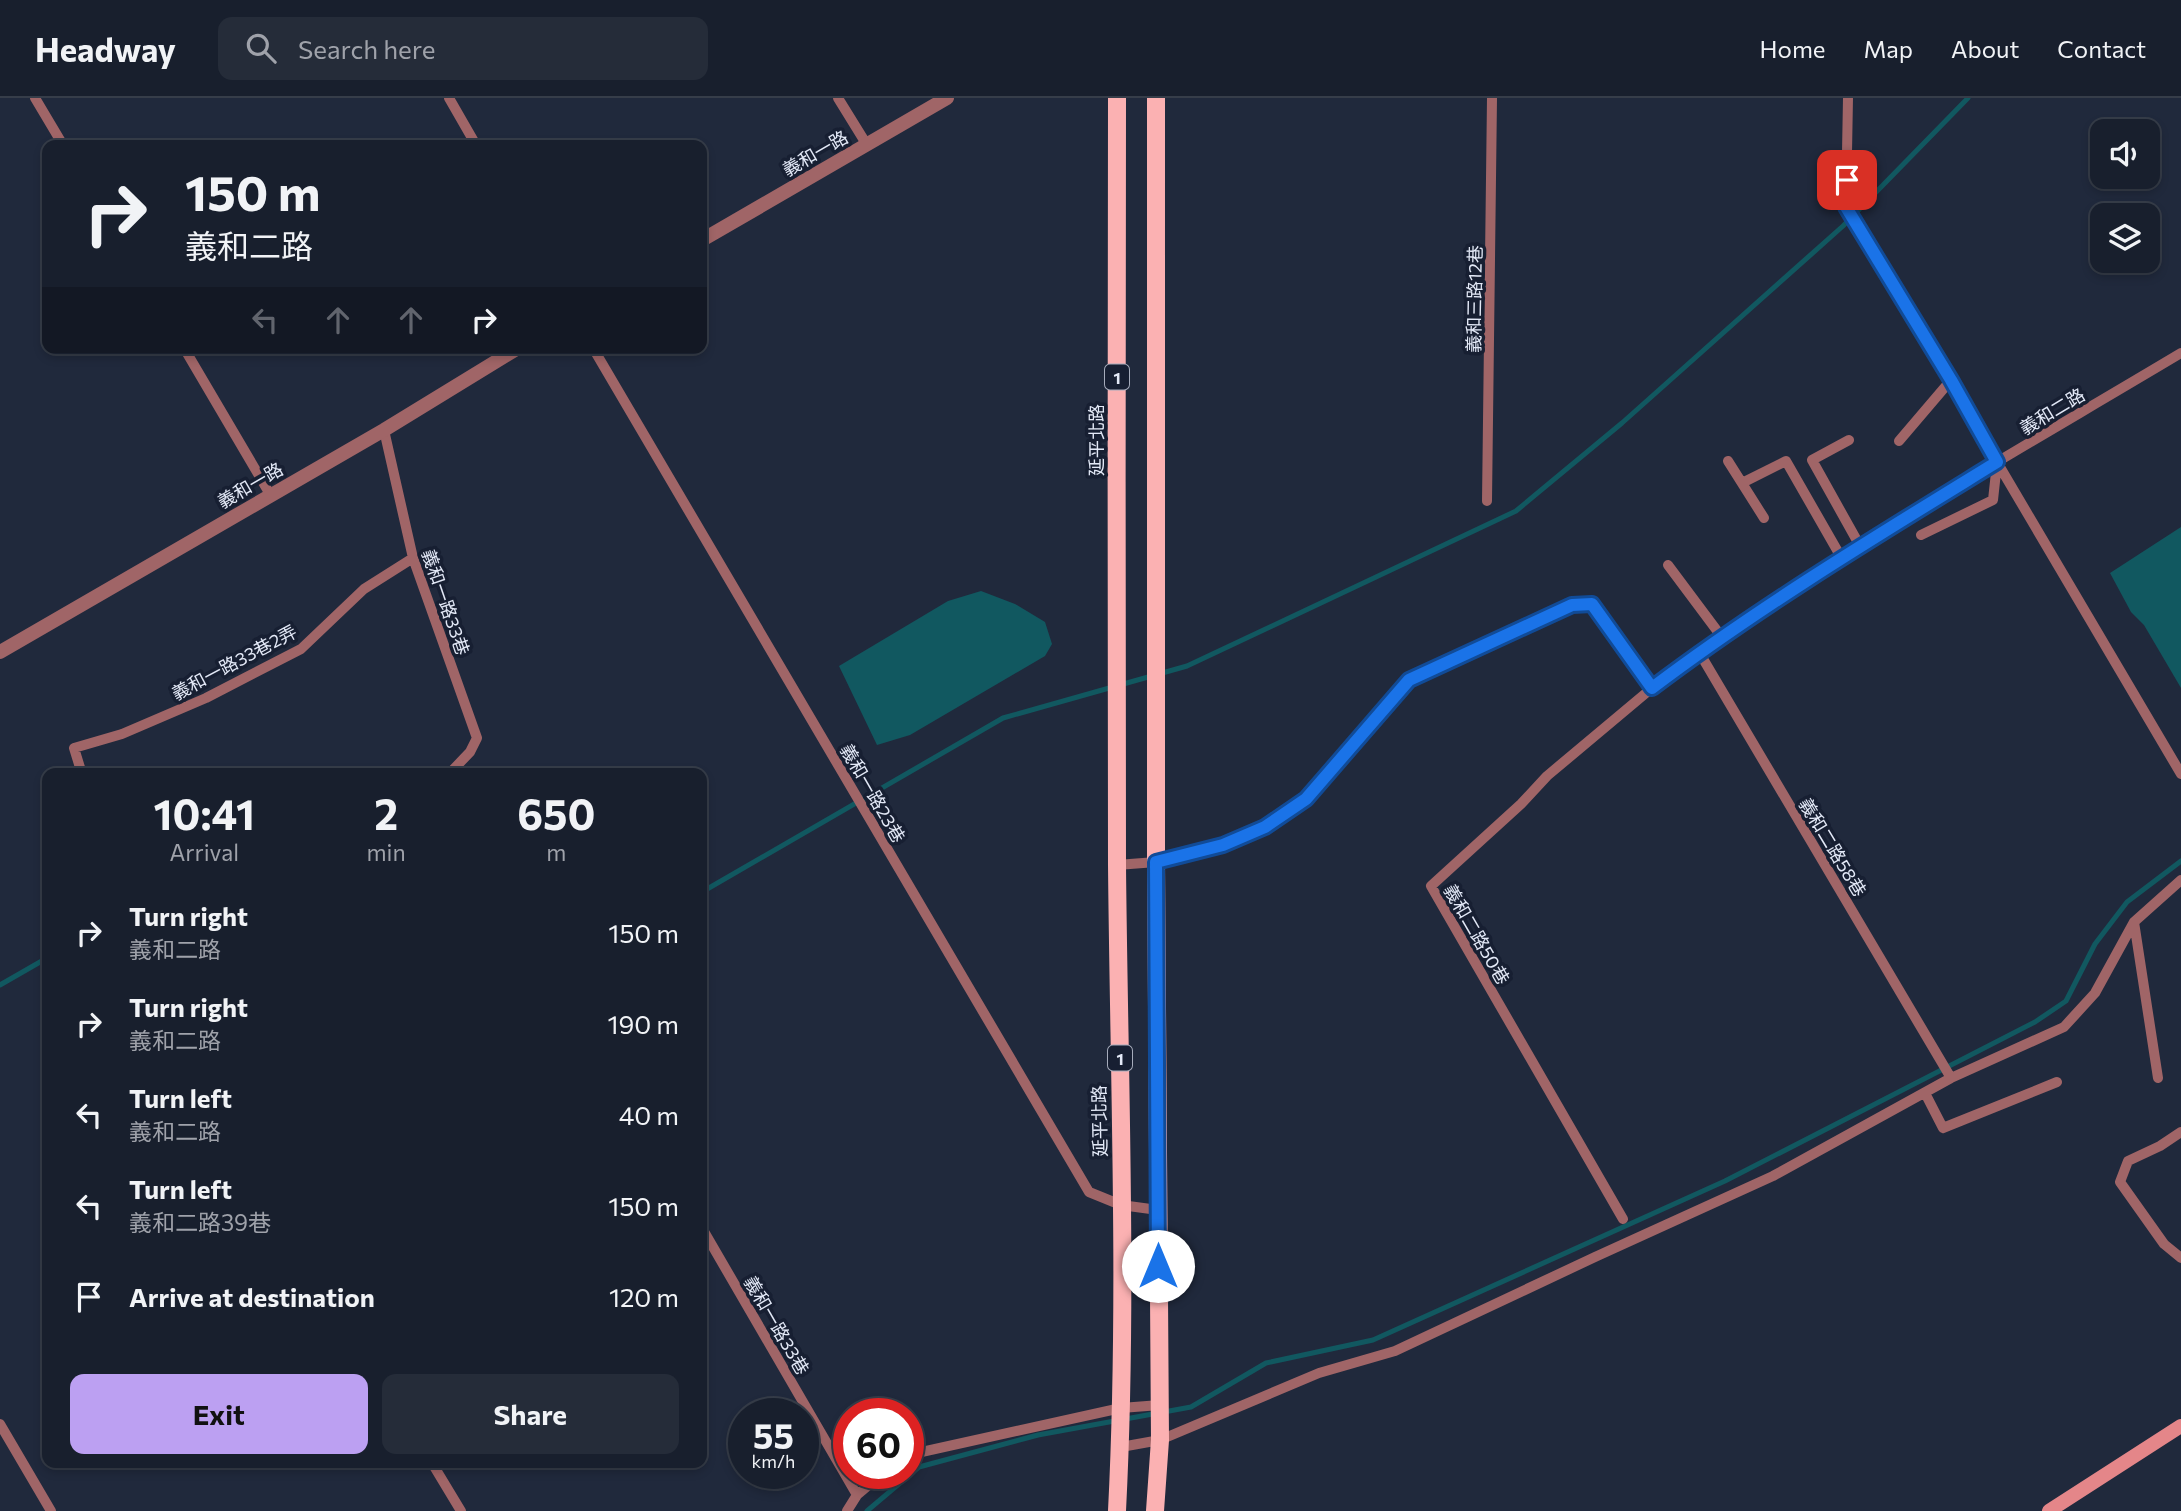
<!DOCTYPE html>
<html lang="en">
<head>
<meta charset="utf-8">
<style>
  body { margin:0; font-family:Commissioner,"Noto Sans TC",sans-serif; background:#252c39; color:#f1f3f6; height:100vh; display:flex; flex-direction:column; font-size:26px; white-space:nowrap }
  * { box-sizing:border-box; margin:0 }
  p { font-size:23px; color:#9fa2aa }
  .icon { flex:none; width:38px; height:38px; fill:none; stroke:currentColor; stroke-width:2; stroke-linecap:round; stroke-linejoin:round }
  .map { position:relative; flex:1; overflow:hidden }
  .sheet { position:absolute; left:42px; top:670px; width:665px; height:700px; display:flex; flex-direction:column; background:#181f2d; border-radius:14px; box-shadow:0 4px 10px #0003,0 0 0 2px #363d49 }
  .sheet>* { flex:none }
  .guide { position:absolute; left:42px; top:42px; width:665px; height:214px; border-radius:14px; box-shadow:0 4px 10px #0003,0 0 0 2px #363d49; background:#181f2d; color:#f1f3f6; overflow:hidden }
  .controls { position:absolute; left:2090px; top:21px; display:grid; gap:14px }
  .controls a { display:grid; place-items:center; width:70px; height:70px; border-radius:14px; background:#181f2d; box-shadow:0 4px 10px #0003,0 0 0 2px #363d49; font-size:35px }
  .speed { position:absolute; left:728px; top:1300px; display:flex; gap:14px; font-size:35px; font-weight:700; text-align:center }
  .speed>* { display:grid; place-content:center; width:91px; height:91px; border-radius:50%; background:#181f2d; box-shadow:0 4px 10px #0003,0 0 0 2px #363d49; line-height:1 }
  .speed small { font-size:18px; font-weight:400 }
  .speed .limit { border:10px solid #d22; background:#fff; color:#111 }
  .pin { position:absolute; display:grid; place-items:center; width:60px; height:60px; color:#fff; margin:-30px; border-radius:14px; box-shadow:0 4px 10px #0006 }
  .me { position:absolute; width:77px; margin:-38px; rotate:0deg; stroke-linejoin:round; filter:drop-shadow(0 0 5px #0008) }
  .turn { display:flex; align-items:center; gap:24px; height:147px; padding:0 28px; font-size:32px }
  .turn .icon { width:91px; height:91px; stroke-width:2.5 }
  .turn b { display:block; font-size:49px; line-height:60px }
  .lanes { display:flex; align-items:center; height:66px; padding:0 28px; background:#0003; justify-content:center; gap:35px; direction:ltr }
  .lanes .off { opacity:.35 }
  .eta { display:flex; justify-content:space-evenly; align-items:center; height:119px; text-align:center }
  .eta b { font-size:42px; font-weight:700; line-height:49px }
  .button { display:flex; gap:14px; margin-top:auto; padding:14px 28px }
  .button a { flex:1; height:80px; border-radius:14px; background:#bca0f2; color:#111; font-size:28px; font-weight:700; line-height:80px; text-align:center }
  .button a+a { background:#252c39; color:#f1f3f6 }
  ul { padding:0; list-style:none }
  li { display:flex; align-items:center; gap:21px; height:91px; padding:0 28px }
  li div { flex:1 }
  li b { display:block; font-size:26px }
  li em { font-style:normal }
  header { display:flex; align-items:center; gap:42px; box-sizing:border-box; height:98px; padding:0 35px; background:#181f2d; border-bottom:2px solid #363d49 }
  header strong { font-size:33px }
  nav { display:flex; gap:38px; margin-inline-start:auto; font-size:24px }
  .search { width:490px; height:63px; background:#252c39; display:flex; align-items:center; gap:18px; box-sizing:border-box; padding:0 24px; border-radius:14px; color:#9fa2aa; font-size:26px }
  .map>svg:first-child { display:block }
  .water { fill:#115860 }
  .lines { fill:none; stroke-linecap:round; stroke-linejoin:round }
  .stream { stroke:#115860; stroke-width:5 }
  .lane { stroke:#a06567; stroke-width:10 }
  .street { stroke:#a06567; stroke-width:14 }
  .secondary { stroke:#e48689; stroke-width:14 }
  .primary { stroke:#fbb1b2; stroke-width:18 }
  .route-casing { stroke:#114b97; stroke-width:18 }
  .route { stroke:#1a73e8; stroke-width:12 }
  .labels { text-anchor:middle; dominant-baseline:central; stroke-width:7; stroke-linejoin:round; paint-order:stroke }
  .shield { fill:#171f32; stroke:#a6acbc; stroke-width:2 }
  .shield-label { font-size:16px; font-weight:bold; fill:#e3e9f7 }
  .street-label { font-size:18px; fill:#e3e9f7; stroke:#171f32 }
</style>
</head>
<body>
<header>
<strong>Headway</strong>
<div class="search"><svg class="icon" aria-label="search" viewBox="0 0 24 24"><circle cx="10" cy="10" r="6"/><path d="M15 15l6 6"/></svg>Search here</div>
<nav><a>Home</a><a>Map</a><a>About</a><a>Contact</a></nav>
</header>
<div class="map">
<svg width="2181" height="1413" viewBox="0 0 2181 1413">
  <rect width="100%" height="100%" fill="#20293c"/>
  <path class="water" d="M2181 429V590L2144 527 2131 514 2110 475Z
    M981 493 1015 506 1045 524 1052 546 1045 558 910 637 877 647 839 568 948 503Z"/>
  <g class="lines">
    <path class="stream" d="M702 794 1003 620 1187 568 1516 413 1622 325 1843 128 1968 0
      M0 887 47 860
      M867 1413 919 1369 1038 1337 1191 1309 1266 1265 1373 1242 1725 1083 2035 924 2066 903 2095 846 2127 804 2181 763"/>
    <path class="lane" d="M35 0 63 47
      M449 0 476 47
      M838 0 867 47
      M1848 0 1846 109 1951 282 1997 364 2181 676
      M184 250 271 398
      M593 250 1089 1094 1121 1107 1158 1112
      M384 332 413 460 477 640 470 654 449 676
      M1849 342 1812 362 1860 448
      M1899 343 1951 282
      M1728 363 1764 420
      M1742 385 1786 363 1841 459
      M1487 403 1492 0
      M1921 437 1993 402 1997 365
      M1668 467 1721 538
      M1699 554 1951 980
      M82 676 74 650 122 636 206 600 301 551 364 491 413 460
      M1117 767 1156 764 1223 747 1265 729 1306 701 1409 582 1572 507 1592 506 1652 590C1818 464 2002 362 2181 255
      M2134 824 2158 980
      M1925 995 1943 1030 2057 984
      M2181 1034 2160 1048 2128 1063 2120 1084 2164 1146 2181 1160
      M1623 1121 1431 788 1521 706 1547 678 1652 590
      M702 1130 857 1397 847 1413
      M0 1326 51 1413
      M1121 1349 1160 1342 1319 1275 1395 1253 1595 1159 1773 1078 1951 980 2064 929 2095 895 2134 824 2181 782
      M908 1357 1121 1310 1160 1307
      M432 1365 461 1413
      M857 1397 882 1376"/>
    <path class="street" d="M702 142 947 0
      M0 554 384 332 518 250"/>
    <path class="secondary" d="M2049 1413 2181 1328"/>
    <path class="primary" d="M1117 0C1117 256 1116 511 1117 767 1119 982 1128 1198 1117 1413
      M1155 1413 1160 1342 1156 764V0"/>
  </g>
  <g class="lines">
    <defs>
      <path id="route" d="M1158 1168 1156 764 1223 747 1265 729 1306 701 1409 582 1572 507 1592 506 1652 590C1762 507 1880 436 1997 364L1951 282 1846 109 1847 82"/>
    </defs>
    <use href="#route" class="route-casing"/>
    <use href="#route" class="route"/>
  </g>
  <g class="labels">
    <g class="shield">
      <rect x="1105" y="266.5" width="24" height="25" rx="5"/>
      <rect x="1108" y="947.5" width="24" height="25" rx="5"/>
    </g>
    <g class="shield-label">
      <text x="1117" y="279">1</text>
      <text x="1120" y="960">1</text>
    </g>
    <g class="street-label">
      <text transform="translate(815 55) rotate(-30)">義和一路</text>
      <text transform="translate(1474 201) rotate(-89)">義和三路12巷</text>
      <text transform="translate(2052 313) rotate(-31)">義和二路</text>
      <text transform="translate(1096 342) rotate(-90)">延平北路</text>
      <text transform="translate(250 387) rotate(-30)">義和一路</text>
      <text transform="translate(446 504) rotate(71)">義和一路33巷</text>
      <text transform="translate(234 564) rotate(-28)">義和一路33巷2弄</text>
      <text transform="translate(873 695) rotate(60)">義和一路23巷</text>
      <text transform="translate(1833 749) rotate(59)">義和二路58巷</text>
      <text transform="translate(1477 836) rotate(60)">義和二路50巷</text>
      <text transform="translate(1099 1023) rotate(-91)">延平北路</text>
      <text transform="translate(777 1227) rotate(60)">義和一路33巷</text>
    </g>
  </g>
</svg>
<div class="controls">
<a><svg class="icon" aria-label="sound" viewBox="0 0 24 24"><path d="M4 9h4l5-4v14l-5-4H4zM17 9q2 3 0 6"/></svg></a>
<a><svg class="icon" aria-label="layers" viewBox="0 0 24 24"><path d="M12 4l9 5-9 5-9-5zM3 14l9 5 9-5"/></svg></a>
</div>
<div class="speed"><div>55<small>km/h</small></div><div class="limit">60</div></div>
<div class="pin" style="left:1847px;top:82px;background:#d93025"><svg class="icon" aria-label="arrive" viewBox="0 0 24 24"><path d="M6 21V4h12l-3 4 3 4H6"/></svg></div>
<svg class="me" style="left:1158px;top:1168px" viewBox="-20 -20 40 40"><circle r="19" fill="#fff"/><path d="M0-13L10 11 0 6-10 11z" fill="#1a73e8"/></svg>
<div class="guide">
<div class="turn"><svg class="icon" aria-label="right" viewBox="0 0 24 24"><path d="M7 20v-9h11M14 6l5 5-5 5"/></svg><div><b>150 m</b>義和二路</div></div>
<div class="lanes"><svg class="icon off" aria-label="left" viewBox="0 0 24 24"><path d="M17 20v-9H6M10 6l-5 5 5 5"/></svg><svg class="icon off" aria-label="ahead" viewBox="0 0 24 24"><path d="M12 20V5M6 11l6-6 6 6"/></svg><svg class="icon off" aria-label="ahead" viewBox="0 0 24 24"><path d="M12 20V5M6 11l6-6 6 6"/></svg><svg class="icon" aria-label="right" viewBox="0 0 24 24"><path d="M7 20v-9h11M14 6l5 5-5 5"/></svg></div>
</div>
<section class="sheet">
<div class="eta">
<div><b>10:41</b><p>Arrival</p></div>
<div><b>2</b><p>min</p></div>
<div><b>650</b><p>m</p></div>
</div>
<ul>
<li><svg class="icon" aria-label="right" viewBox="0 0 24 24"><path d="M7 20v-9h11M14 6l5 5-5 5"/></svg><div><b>Turn right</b><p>義和二路</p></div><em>150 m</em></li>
<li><svg class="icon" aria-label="right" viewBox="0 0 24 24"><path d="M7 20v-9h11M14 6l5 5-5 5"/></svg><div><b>Turn right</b><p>義和二路</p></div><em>190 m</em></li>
<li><svg class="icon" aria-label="left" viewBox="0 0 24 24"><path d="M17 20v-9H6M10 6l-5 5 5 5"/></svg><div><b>Turn left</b><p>義和二路</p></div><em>40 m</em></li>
<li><svg class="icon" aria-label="left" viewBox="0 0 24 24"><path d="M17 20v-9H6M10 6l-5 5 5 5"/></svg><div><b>Turn left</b><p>義和二路39巷</p></div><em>150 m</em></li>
<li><svg class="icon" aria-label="arrive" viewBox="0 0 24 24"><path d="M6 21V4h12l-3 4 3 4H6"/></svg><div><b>Arrive at destination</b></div><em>120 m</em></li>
</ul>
<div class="button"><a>Exit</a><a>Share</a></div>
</section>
</div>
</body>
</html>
